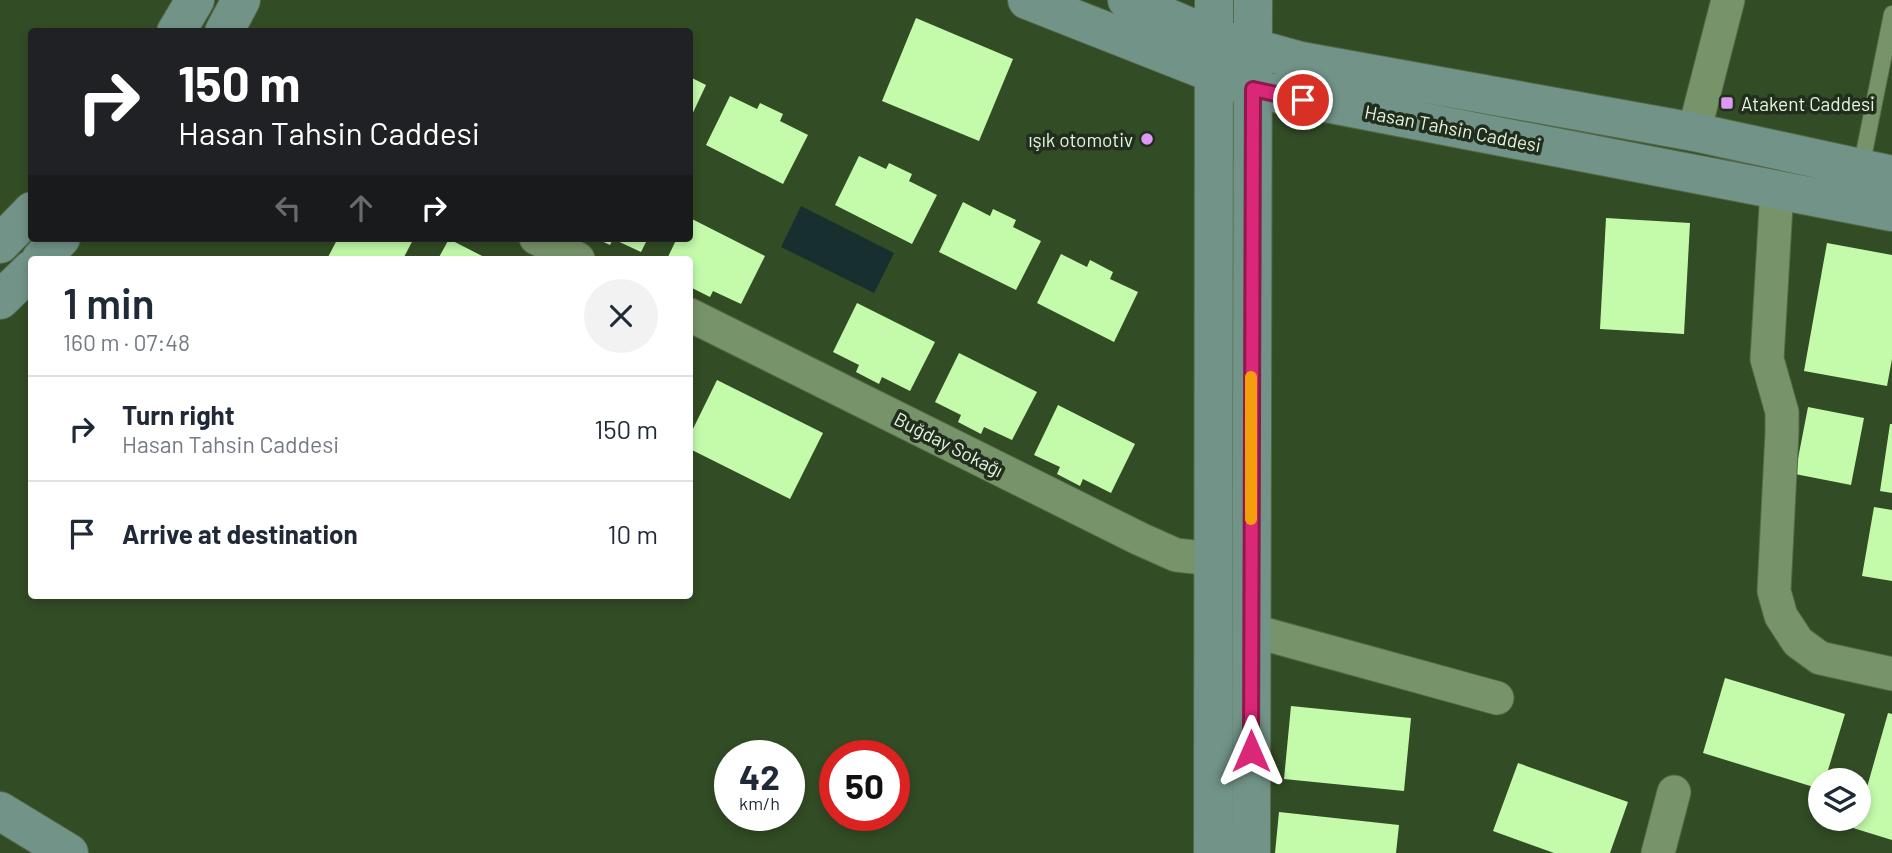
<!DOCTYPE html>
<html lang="en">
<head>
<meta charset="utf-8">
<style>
  body { margin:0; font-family:Barlow,sans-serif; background:#f2f2f3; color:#1f2937; height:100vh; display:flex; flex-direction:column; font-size:26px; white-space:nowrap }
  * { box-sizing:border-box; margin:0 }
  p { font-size:23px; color:#747a83 }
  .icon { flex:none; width:38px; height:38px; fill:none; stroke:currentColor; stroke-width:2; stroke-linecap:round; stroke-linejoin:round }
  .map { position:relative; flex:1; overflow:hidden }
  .details { position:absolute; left:28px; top:256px; width:665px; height:343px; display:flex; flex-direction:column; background:#fff; border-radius:7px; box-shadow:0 4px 10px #0003 }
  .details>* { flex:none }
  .banner { position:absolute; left:28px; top:28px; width:665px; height:214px; border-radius:7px; box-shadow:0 4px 10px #0003; background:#202124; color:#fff; overflow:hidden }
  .buttons { position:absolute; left:1808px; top:768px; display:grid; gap:14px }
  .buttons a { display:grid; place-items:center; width:63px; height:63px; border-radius:50%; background:#fff; box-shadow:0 4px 10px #0003; font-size:35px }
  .speed { position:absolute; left:714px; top:740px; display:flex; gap:14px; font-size:35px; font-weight:700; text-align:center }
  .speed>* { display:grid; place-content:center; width:91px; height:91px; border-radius:50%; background:#fff; box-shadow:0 4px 10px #0003; line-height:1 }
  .speed small { font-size:18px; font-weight:400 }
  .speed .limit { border:10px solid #d22; background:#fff; color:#111 }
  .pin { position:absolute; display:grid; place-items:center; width:60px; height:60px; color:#fff; margin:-30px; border:4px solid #fff; border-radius:50%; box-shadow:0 2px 7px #0007 }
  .me { position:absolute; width:77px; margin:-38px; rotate:0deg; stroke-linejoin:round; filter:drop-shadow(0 0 5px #0008) }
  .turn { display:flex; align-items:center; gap:24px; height:147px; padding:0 35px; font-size:32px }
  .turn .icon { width:91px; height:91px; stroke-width:2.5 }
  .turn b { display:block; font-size:49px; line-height:60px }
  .lanes { display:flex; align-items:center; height:66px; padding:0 35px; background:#0003; justify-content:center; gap:35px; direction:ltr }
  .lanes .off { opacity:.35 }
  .round { display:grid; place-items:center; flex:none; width:74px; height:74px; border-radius:37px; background:#f2f2f3 }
  .headline { display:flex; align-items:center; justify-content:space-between; height:119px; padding:0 35px }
  h1 { font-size:42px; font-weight:600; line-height:52px }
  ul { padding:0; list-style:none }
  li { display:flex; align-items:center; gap:21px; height:105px; padding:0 35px; border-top:2px solid #e0e1e3 }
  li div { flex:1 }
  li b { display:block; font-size:26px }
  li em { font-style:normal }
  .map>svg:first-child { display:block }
  .water { fill:#172f2f }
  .building { fill:#c3fbaa }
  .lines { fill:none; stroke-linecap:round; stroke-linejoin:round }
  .lane-casing { stroke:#526846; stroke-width:18 }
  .street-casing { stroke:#526846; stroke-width:35 }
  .secondary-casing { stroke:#526846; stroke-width:40 }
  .lane { stroke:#769369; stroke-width:16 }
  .street { stroke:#769369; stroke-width:33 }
  .secondary { stroke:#729387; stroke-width:38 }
  .route-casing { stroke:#8e194d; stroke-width:18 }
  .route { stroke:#db2777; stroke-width:12 }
  .slow { stroke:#f59e0b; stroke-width:12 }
  .poi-dot { fill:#db99f5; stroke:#222e1d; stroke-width:2.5 }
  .labels { text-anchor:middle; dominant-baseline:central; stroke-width:7; stroke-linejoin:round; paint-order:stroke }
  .poi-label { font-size:19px; fill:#e4f4dd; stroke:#222e1d; text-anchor:start }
  .street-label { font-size:19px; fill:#e4f4dd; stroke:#222e1d }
</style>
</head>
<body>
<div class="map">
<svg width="1892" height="853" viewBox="0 0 1892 853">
  <rect width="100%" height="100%" fill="#324c25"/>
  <path class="water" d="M801 206 894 253 874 293 781 247Z"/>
  <path class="building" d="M916 18 1013 59 979 141 882 101Z
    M690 77 706 85 690 119Z
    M730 96 757 109 760 103 783 114 780 121 808 135 783 184 706 145Z
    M859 156 886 169 889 163 912 174 909 181 937 195 912 244 835 205Z
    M963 202 990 216 993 209 1016 220 1013 227 1041 241 1016 290 939 252Z
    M690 218 765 256 741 304 713 291 710 297 690 287V259H667L677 238H690Z
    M1606 218 1690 223 1684 334 1600 329Z
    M338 238H414L403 259H327Z
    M595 238H648L641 252 613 239 610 245Z
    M449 239 488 259H438Z
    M1827 243 1892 255V359L1887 386 1804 371Z
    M1061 254 1087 267 1090 260 1113 272 1110 279 1138 292 1114 342 1037 303Z
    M857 303 935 342 910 391 882 377 879 384 856 372 859 365 833 352Z
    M959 353 1037 392 1012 440 984 427 981 434 958 422 961 415 935 402Z
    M717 380 823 433 790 499 690 449V435Z
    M1058 405 1135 444 1111 493 1083 479 1080 486 1057 474 1060 467 1034 455Z
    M1808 407 1864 418 1851 485 1795 474Z
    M1890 424H1892V493L1880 491Z
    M1874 507 1892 510V581L1862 576Z
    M1725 678 1845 714 1825 780H1820V789L1703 753Z
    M1291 706 1411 718 1404 791 1284 779Z
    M1888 713 1892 714V840L1853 828 1858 819Z
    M1518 763 1628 802 1610 853H1554L1493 831Z
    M1279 812 1399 825 1396 853H1275Z"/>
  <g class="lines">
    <defs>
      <path id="lane" d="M1861 168 1892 14"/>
      <path id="street" d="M1694 132 1728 0
        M1777 189 1767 359 1782 412V432L1774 591 1781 616 1798 642 1820 658 1892 674
        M536 238 578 259
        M690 315 1140 539 1176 555 1213 559
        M1250 630 1497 698
        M1658 853 1674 792"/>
      <path id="secondary" d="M1027 0 1253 89 1892 212
        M1127 0 1213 37 1301 61 1694 132 1892 175
        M176 32 195 0
        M224 32 241 0
        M0 244 32 211
        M41 259 61 238
        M0 300 32 269
        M0 811 69 853
        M1213 853 1214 0
        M1251 853 1253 0"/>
    </defs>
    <use href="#lane" class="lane-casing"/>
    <use href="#street" class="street-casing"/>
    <use href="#secondary" class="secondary-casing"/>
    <use href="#lane" class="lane"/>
    <use href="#street" class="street"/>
    <use href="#secondary" class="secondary"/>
  </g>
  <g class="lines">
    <defs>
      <path id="route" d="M1251 751 1253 89 1303 100"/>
    </defs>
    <use href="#route" class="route-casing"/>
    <use href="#route" class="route"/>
    <path class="slow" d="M1251 519V377"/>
  </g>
  <g class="poi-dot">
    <rect x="1720" y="96" width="14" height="14" rx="3.5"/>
    <circle cx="1147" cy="139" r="7"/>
  </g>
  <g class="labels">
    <g class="poi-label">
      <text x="1741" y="103">Atakent Caddesi</text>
      <text x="1133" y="139" text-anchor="end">ışık otomotiv</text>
    </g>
    <g class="street-label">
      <text transform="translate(1453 128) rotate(11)">Hasan Tahsin Caddesi</text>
      <text transform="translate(949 444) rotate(27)">Buğday Sokağı</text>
    </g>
  </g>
</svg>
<div class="buttons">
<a><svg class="icon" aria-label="layers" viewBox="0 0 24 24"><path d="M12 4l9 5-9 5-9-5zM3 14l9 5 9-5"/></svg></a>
</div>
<div class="speed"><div>42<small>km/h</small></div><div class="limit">50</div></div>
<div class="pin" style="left:1303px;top:100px;background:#d93025"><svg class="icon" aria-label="arrive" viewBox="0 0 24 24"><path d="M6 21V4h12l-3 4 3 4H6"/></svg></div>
<svg class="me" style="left:1251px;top:751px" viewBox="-20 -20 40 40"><path d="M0-17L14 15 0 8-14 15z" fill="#db2777" stroke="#fff" stroke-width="4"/></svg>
<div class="banner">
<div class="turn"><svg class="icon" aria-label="right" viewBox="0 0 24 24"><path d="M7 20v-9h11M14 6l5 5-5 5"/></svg><div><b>150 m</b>Hasan Tahsin Caddesi</div></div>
<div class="lanes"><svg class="icon off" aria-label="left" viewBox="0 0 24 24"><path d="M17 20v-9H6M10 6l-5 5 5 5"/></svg><svg class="icon off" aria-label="ahead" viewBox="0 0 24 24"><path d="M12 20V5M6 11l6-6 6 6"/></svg><svg class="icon" aria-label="right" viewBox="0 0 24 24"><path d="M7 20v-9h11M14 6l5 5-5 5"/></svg></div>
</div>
<section class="details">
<div class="headline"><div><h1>1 min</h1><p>160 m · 07:48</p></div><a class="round"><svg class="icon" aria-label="close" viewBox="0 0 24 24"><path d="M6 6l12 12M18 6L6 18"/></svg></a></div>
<ul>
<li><svg class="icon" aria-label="right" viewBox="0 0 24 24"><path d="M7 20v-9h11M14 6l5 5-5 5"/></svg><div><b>Turn right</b><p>Hasan Tahsin Caddesi</p></div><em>150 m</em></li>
<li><svg class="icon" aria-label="arrive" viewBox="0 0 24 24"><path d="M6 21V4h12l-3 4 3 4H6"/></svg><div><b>Arrive at destination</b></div><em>10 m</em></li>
</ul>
</section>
</div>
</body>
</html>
